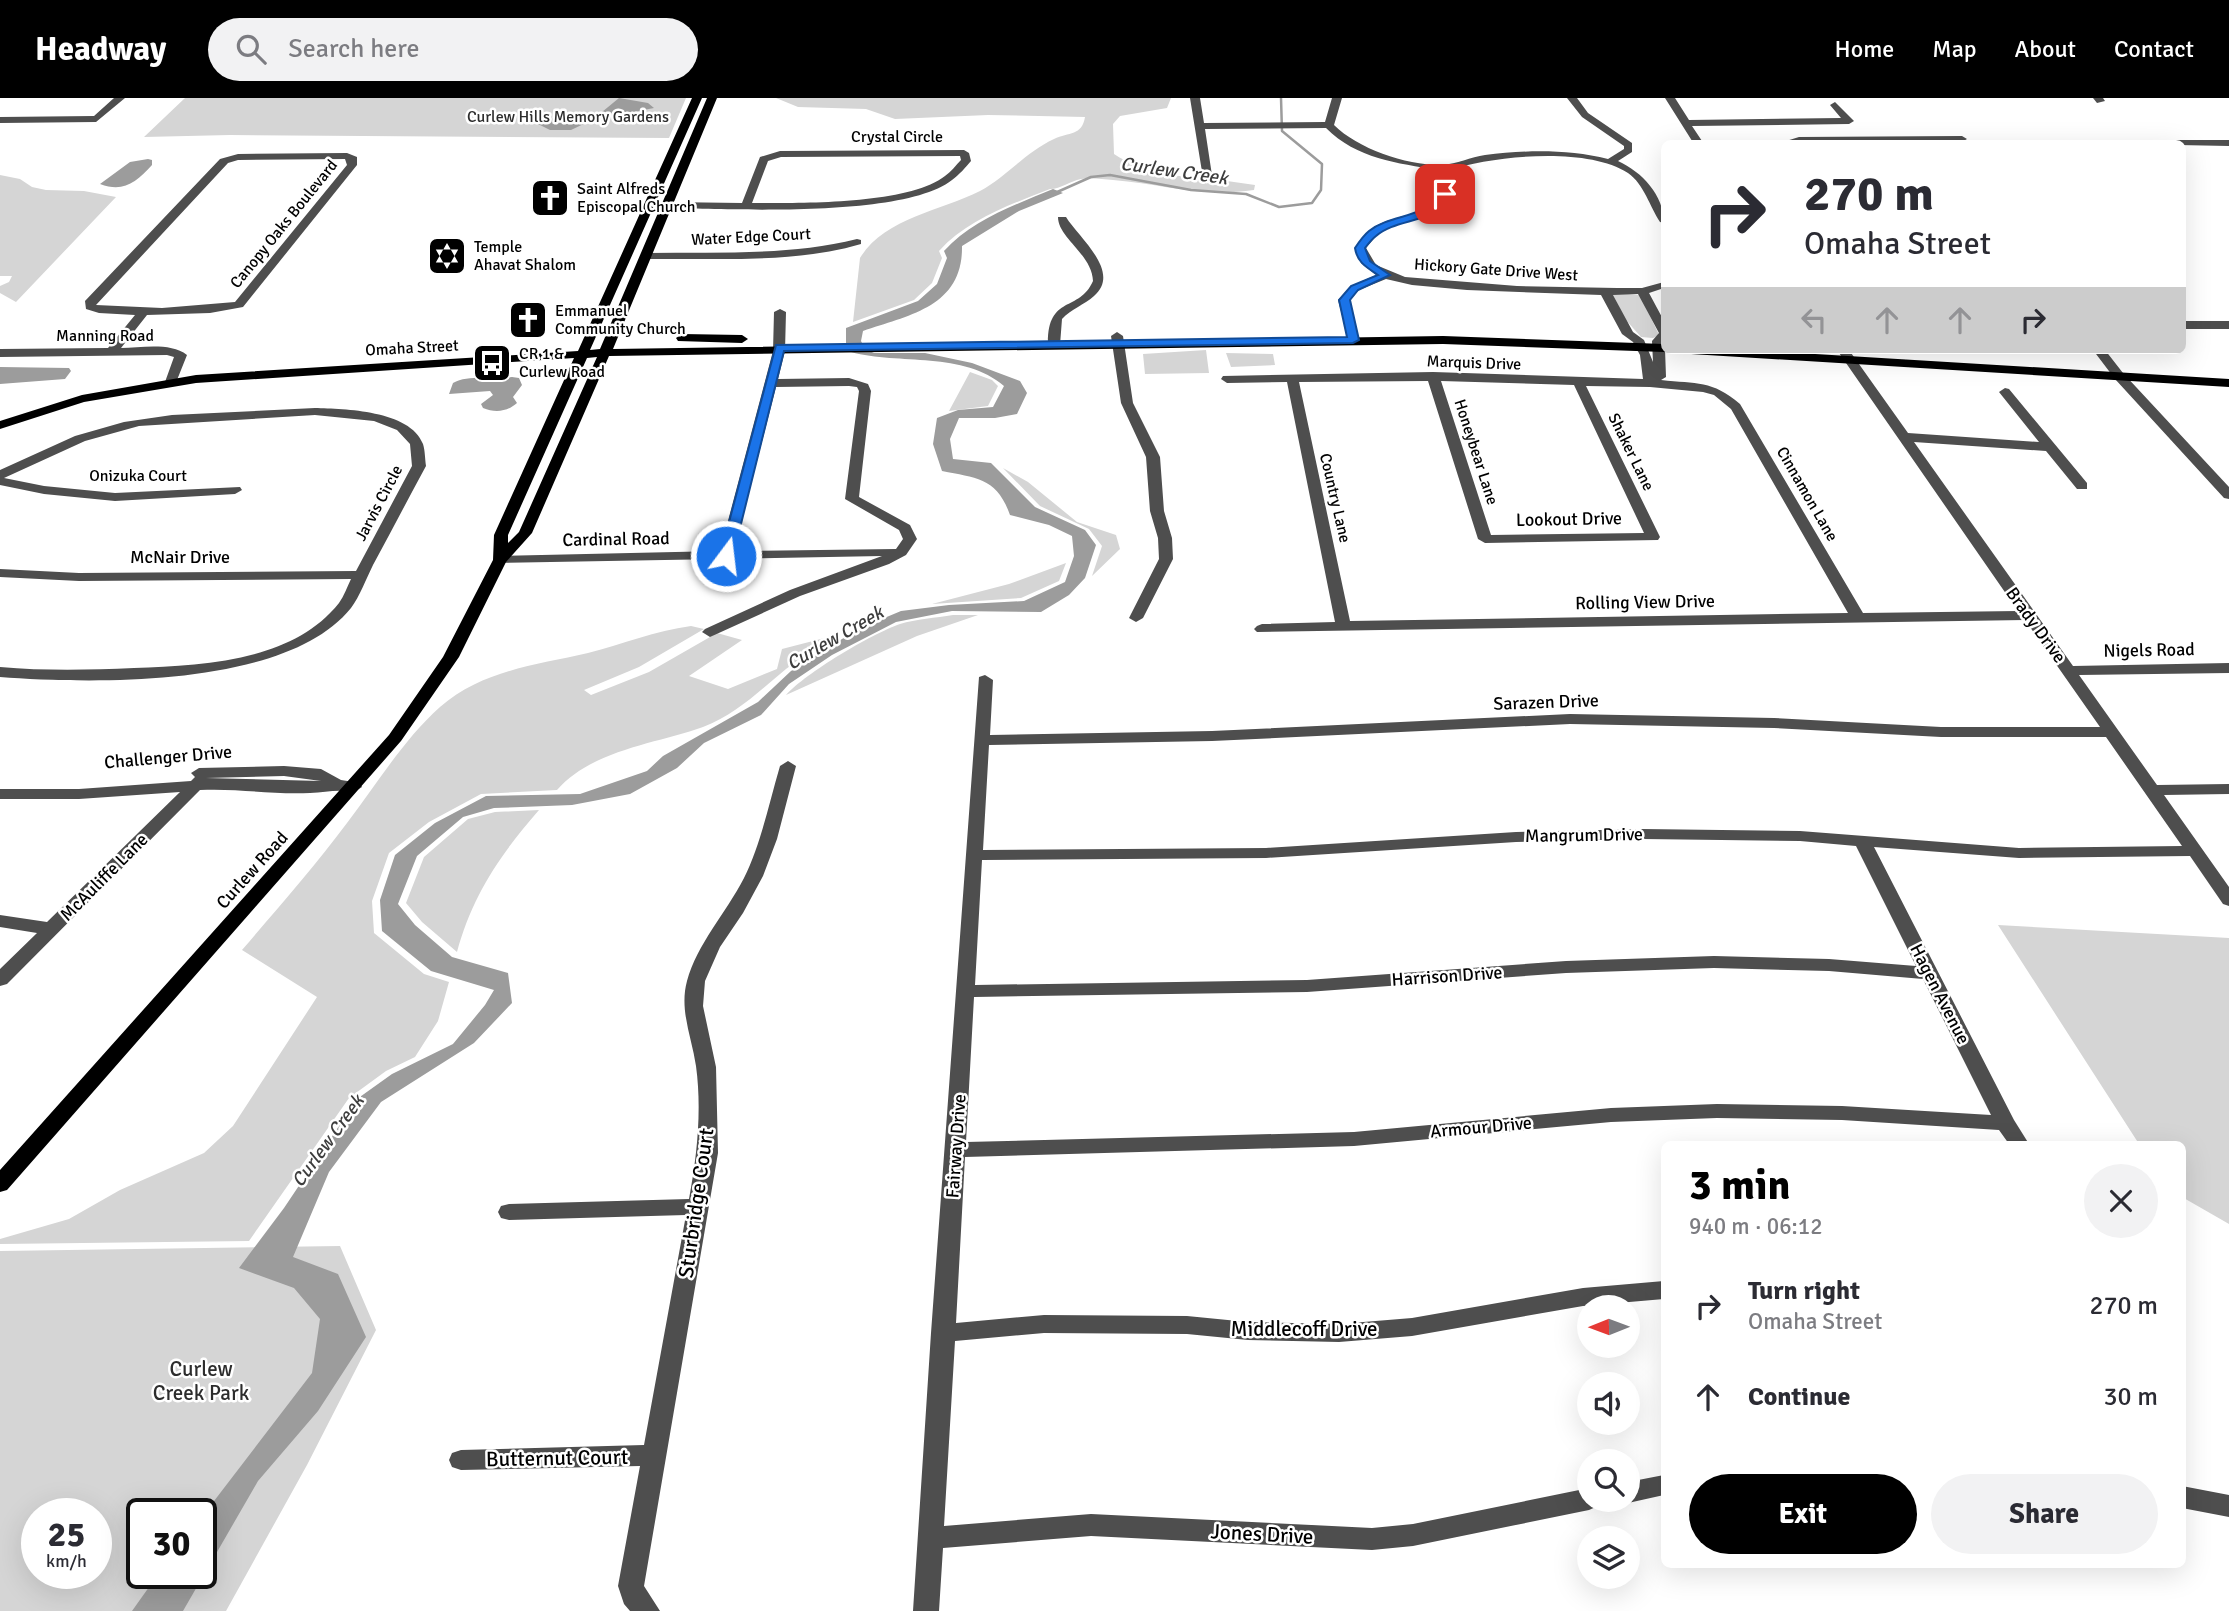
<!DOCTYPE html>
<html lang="en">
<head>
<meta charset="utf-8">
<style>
  body { margin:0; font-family:Signika,sans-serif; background:#f2f2f3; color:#2b2b33; height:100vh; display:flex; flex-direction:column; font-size:26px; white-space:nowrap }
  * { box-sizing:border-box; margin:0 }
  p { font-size:23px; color:#7c7c81 }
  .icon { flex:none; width:38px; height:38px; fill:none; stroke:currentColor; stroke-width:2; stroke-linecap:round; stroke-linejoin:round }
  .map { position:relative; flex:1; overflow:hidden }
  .drawer { position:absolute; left:1661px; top:1043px; width:525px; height:427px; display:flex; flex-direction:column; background:#fff; border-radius:10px; box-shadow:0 7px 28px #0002 }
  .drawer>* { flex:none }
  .top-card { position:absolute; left:1661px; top:42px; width:525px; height:214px; border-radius:10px; box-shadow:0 7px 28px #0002; background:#fff; color:#2b2b33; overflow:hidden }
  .needle { width:46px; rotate:269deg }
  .tools { position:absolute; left:1577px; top:1197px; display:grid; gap:14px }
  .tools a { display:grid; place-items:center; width:63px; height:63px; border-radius:50%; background:#fff; box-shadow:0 7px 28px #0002; font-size:35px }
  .speed { position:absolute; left:21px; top:1400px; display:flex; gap:14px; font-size:35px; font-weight:700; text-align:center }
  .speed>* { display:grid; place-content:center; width:91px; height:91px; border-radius:50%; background:#fff; box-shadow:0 7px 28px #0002; line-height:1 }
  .speed small { font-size:18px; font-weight:400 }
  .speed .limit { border:4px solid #111; border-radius:10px; background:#fff; color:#111 }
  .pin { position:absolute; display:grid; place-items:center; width:60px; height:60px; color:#fff; margin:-30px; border-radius:14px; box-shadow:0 4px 10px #0006 }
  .me { position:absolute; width:77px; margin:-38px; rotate:15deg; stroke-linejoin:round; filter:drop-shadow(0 0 5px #0008) }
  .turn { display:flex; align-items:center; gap:24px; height:147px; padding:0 28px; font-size:32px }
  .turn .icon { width:91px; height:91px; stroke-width:2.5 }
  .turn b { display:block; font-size:49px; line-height:60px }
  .lanes { display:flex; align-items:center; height:66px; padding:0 28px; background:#0003; justify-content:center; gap:35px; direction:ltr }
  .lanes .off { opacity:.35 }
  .round { display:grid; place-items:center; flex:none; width:74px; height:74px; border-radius:37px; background:#f2f2f3 }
  .summary { display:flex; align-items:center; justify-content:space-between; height:119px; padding:0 28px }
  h1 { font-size:42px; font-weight:800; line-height:52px; color:#000 }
  .cta { display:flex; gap:14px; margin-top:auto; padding:14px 28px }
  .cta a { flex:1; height:80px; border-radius:42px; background:#000; color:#fff; font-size:28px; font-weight:800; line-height:80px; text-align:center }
  .cta a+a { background:#f2f2f3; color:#2b2b33 }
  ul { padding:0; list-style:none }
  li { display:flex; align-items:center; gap:21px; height:91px; padding:0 28px }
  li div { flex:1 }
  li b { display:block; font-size:26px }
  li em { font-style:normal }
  header { display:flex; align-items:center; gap:42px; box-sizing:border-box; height:98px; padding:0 35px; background:#000; color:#fff }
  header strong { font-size:33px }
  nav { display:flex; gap:38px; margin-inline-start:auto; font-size:24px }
  .search { width:490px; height:63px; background:#f2f2f3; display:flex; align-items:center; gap:18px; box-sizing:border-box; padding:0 24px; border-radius:38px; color:#7c7c81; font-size:26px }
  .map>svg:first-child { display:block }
  .green { fill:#d5d5d5; fill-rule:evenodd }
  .water { fill:#9c9c9c }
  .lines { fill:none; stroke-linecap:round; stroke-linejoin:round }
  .stream { stroke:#9c9c9c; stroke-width:2.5 }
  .minor { fill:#4e4e4e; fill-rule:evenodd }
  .major { fill:#000; fill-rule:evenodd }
  .route { fill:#1a73e8; stroke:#114b97; stroke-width:2 }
  .labels { text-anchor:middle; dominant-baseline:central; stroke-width:5; stroke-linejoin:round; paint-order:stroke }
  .far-park-label { font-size:16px; fill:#2c2c2c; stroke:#fff }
  .far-street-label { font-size:16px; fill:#000; stroke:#fff }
  .far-poi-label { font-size:16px; fill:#000; stroke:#fff; text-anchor:start }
  .street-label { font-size:18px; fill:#000; stroke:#fff }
  .water-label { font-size:19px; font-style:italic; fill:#3d3d3d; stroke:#fff }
  .near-street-label { font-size:21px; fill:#000; stroke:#fff }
  .near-park-label { font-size:21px; fill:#2c2c2c; stroke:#fff }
</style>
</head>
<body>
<header>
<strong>Headway</strong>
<div class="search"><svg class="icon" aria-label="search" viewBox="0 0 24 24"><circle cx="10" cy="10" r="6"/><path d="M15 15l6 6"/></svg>Search here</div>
<nav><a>Home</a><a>Map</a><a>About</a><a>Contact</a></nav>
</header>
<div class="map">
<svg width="2229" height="1513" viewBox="0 0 2229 1513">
  <rect width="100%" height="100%" fill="#fff"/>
  <path class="green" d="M185 0H686L669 40 230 37 144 39Z
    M776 0H1171L1167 10 1120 18 1113 26 1114 56C1141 74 1171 78 1203 80L1204 85H1213V81L1255 87 1254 92C1202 100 1163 86 1113 82 1103 81 1091 80 1081 81 1070 83 1061 91 1050 91 1012 106 968 121 939 153L942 160 932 185 914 202 853 224 860 160C884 120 941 113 980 93 1006 79 1026 54 1054 41 1069 34 1082 38 1085 19L988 17 895 21 866 11 798 9Z
    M0 77 20 81 32 89 46 92 84 93 116 99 16 204 0 195V188L9 184 12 178H0Z
    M1617 195 1640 197 1659 237 1653 240 1641 239 1625 221 1613 197Z
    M1206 252 1209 275 1145 276 1143 256Z
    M1226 255 1273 256 1275 267 1231 269Z
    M970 274 992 282 998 288 988 308 949 313Z
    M1003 370 1028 384 1077 424 1116 437 1120 451 1092 478 1102 448 1089 431 1040 408Z
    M1066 465 1059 483 1021 500 932 506 1009 486Z
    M953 517H978L917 538 786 597C806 575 871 536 900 526 916 521 936 520 953 517Z
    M691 528 704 531 639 569 584 592 591 597 649 574 717 535 742 542 689 578 728 591 777 571 782 551 840 536C821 547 803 558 786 571 759 593 737 616 703 629 655 646 592 652 557 692L481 696 429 724 389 755 372 803 374 835 424 876 449 884 438 923 415 959 386 973 349 1000 249 1143 0 1146V1141L69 1121 120 1092 204 1055 233 1028 317 899 242 852C278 810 314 769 347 725 376 687 404 641 440 609 483 572 536 567 588 555 623 546 655 533 691 528Z
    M539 712C500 757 473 796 457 854L422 824 406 805 424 759 468 721 495 714Z
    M1998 827 2229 840V1126L2182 1099V1046H2139Z
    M340 1148 376 1232 307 1367 226 1513H0V1153ZM37 1416H96V1475H37ZM142 1416H201V1475H142Z"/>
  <path class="water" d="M619 0 648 5 654 10 592 22 571 32H550L538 26 559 18 602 14Z
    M148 61 152 62V67C136 84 124 95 100 86L130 64Z
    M1053 91 1063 95 1019 113 962 148C963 209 909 217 863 233L861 243 865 251 874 255H925L972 265 1020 283 1027 295 1017 316 995 320H959L950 341 953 361 991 365 1035 409 1085 432 1096 447 1085 480 1069 497 1041 514 952 513 896 524 832 557 789 586 761 617 704 645 677 670 630 696 572 707 494 710 463 719 417 758 398 806 415 827 452 859 508 875 512 905 474 945 381 1004 329 1074 293 1159 338 1176 366 1239 318 1313 258 1383 183 1513H132L159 1475H201V1420L312 1275 320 1221 294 1190 239 1170 284 1110 357 1001 392 976 453 946 485 907 494 892 431 873 382 833 380 802 395 757 435 725 486 698 580 696 647 673 663 658 758 604 791 573 858 531 901 513 949 507 1024 503 1065 484 1074 458 1072 438 1049 427 1010 417C997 380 977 380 942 373L933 346 937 320 958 312 993 309 1004 288C964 253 899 267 851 254L846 246V230L918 203 937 186 947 160 944 153C972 122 1015 107 1053 91Z
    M0 269 69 270 71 273 65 281 0 286Z
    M512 279 519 280 522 287 513 299 517 305C507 314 495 315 483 310L481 306 493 297 490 293 449 296 453 285C469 276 493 282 512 279Z"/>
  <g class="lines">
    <path class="stream" d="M1055 95 1091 79 1110 77 1191 92 1246 96 1279 109 1312 105 1321 92 1322 66 1282 33 1281 0"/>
    <path class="minor" d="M114 0H125L96 24 0 25V19L94 18Z
      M1190 0H1200L1204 25 1325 24 1332 0H1342L1334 27C1358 51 1408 68 1443 67 1456 66 1471 59 1485 57 1525 52 1568 51 1608 61L1624 51V48L1582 19 1567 0H1577L1588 15 1632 45V54L1618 63C1642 74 1664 97 1664 125L1660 124C1650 109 1644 86 1628 75 1586 48 1494 58 1448 72L1446 76 1450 96 1442 110 1389 130 1377 137 1366 150 1376 167 1405 179 1517 188 1617 190H1642L1664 184V190L1649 195 1664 223 1666 279 1661 282C1697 286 1712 282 1740 306L1863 515 2018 513 1837 252H1849L1908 335 2039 344 1999 294 2005 290 2009 291 2087 385V391H2077L2046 353 1914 344 2073 568 2229 565V575L2079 577 2157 687 2229 686V696L2164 697 2229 789V808L2223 806 2190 758 2019 760 1874 749 2014 1022 2029 1046H2009L1999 1032 1842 1022 1717 1020 1611 1024 1354 1048 965 1059 956 1225 1044 1217 1187 1218 1248 1224 1339 1226 1412 1220 1583 1190 1664 1183V1201L1583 1208 1412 1238 1339 1244 1248 1242 1187 1236 1044 1235 955 1243 944 1428 1091 1416 1372 1430 1413 1426 1589 1390V1402H1601L1598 1408 1589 1412 1413 1448 1372 1452 1091 1438 943 1450 939 1513H913L931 1235 979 579 985 577 993 582 990 637 1212 633 1570 616 1774 620 1941 629H2100L2025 522 1257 534 1254 531 1257 528 1262 526 1335 524 1287 284 1227 285 1221 281 1223 278 1433 274 1643 281 1640 257 1633 244 1622 236 1601 197 1467 192 1412 187 1386 181 1359 192 1350 202 1359 242 1349 245 1338 202 1351 188 1376 177 1361 165 1355 150C1359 144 1364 137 1370 132 1391 115 1425 121 1440 96L1436 76 1438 72C1397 65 1357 61 1326 30L1205 31 1213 84 1204 86ZM1638 196 1659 235 1652 243 1653 264 1644 242 1633 234 1613 197ZM1428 283 1478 441 1485 445 1658 442 1660 439 1586 288 1650 289 1703 294 1714 297 1731 311 1848 515 1350 523 1299 284ZM1441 283 1574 287 1644 435 1491 437ZM1570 626 1774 630 1941 639H2106L2182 748 2019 750 1800 733 1643 731 1516 734 1266 750 983 752 989 647 1212 643ZM1643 741 1800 743 1856 748 1916 868 1829 861 1714 858 1566 863 1307 882 975 887 982 762 1266 760 1516 744ZM1714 870 1829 873 1923 881 1991 1017 1842 1008 1717 1006 1611 1010 1354 1034 966 1044 974 899 1307 894 1566 875Z
      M1665 0H1675L1689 22 1841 20 1830 7 1835 4 1854 23 1849 26 1692 28 1704 46H1694Z
      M2093 0H2103L2105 3 2097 5Z
      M1799 39 1962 38 1967 41 1962 44 1776 46Z
      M2082 42H2229V48L2077 45Z
      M964 52 969 55 971 63C966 69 959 77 952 82 904 120 731 111 667 110L662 107 667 104 742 105 760 59 780 53ZM960 58 961 62C956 67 951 74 945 78 908 107 799 105 752 105L768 63 781 59Z
      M347 55 357 59V67L243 209 210 215 147 217 121 250C141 250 170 244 187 257L175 287 171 288 165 284 174 259 167 257 0 259V251L108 250 135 217 99 215 86 211 85 203 220 61 238 56ZM345 61 347 67 235 204 162 210 96 207 228 65 238 62Z
      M1058 119H1066C1079 140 1122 174 1094 198 1084 207 1071 211 1062 221L1060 247 1054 251 1048 247C1047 196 1079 215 1093 183 1092 156 1058 140 1058 119Z
      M857 141 861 142V146C793 166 717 160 647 161L642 158 647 155C717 154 789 158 857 141Z
      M780 211 786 214 785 253 778 281 849 280 868 286 871 293 859 399 910 427 917 441 906 457 889 466 800 498 710 539 702 534 705 531 790 492 882 458 495 465 493 462 500 458 720 453 773 253 774 214ZM849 288 857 289 859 293 845 401 899 432 903 441 896 451 734 453 776 289Z
      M2182 223H2229V231H2182Z
      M1117 234 1123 238 1133 305 1160 359 1164 413 1172 440 1173 461 1143 520 1136 524 1129 520 1159 461 1158 440 1150 413 1146 359 1121 305 1111 238Z
      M2093 252H2105L2123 275 2229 389V401L2224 400 2115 281Z
      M315 310C344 311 410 312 423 346 425 352 425 361 426 368 408 401 391 434 373 467 366 481 360 498 351 510 287 590 94 586 0 579V569C45 573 90 572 134 570 203 567 292 564 339 505 344 498 347 489 351 481L79 483 0 479V471L79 475 356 473 412 368 410 346 397 332 374 323 315 317 139 328 85 343 4 380 44 388 115 395 240 389 242 392 235 396 115 403 44 396 0 387V372L75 338 124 324 172 317Z
      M788 663 796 668 777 741 763 778 743 815 720 849 705 883 703 908 716 969 718 1055 644 1488 660 1513H630L624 1506 618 1488 640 1368 461 1372 452 1369 449 1362 452 1355 461 1352 644 1347 686 1117 509 1122 501 1120 498 1114 501 1108 509 1106 689 1101C697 1058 702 1012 696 968 692 940 679 912 687 883 697 846 726 815 744 780 761 746 769 705 780 668Z
      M284 668 321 671 341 682 360 685 362 689 354 694C338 691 326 694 310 695 274 697 237 690 200 692L7 886 0 888V871L37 835 0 829V817L47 824 180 694 79 701H0V691H79L191 683 195 679 191 675 199 670ZM284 678 321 683 206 680Z
      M1664 1377V1397L1628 1405 1620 1402H1628V1384Z
      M2182 1388 2229 1397V1419L2182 1410Z"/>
    <path class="major" d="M692 0H702L590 252 600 251 707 0H717L613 251 1443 238 1664 246V252H1669L1664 254 1443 246 609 258 532 435 506 464 459 559 401 643 7 1092 0 1094V1072L389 637 443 559 493 462 494 437 574 260 196 285 84 304 0 331V323L82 297 196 277 578 253ZM597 259 519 434 508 445V437L587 260Z
      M682 236 742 237 748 241 742 245 678 243 676 240Z
      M1685 252H1750L2229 281V289L1691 256Z"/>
  </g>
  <path class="route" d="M1441 94 1449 96C1440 126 1397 119 1376 138 1372 141 1368 146 1365 150L1370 163 1390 177 1358 192 1350 202 1359 242 1353 245 784 253 733 458 726 462 720 458 776 247 1347 239 1339 202 1351 188 1378 177C1366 169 1357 164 1355 150 1359 144 1364 137 1369 133 1392 115 1428 121 1441 94Z"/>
  <defs>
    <symbol id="church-square" viewBox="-11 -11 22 22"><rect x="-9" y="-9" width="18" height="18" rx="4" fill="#000" stroke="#fff"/><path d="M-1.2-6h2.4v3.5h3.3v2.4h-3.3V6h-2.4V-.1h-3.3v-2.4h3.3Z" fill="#fff"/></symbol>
    <symbol id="synagogue-square" viewBox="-11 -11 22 22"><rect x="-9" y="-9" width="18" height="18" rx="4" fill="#000" stroke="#fff"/><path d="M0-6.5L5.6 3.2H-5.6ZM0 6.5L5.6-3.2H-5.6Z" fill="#fff"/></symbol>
    <symbol id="bus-square" viewBox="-11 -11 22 22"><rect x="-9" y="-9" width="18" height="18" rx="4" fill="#000" stroke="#fff"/><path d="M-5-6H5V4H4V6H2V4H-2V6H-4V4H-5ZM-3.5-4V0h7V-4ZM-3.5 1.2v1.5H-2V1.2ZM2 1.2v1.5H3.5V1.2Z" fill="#fff"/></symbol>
  </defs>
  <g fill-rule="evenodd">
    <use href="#church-square" x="528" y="78" width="44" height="44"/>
    <use href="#synagogue-square" x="425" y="136" width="44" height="44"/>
    <use href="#church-square" x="506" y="200" width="44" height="44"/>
    <use href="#bus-square" x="470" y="243" width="44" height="44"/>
  </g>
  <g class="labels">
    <g class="far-park-label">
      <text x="568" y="19">Curlew Hills Memory Gardens</text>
    </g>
    <g class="far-street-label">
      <text x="897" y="39">Crystal Circle</text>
      <text transform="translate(284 126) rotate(-51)">Canopy Oaks Boulevard</text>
      <text transform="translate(751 139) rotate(-3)">Water Edge Court</text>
      <text transform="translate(1496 172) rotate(4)">Hickory Gate Drive West</text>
      <text x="105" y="238">Manning Road</text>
      <text transform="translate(412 250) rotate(-3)">Omaha Street</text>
      <text transform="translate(1474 265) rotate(2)">Marquis Drive</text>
      <text transform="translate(1476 354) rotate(72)">Honeybear Lane</text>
      <text transform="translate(1631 354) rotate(64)">Shaker Lane</text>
      <text x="138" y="378">Onizuka Court</text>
      <text transform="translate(1807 396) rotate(60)">Cinnamon Lane</text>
      <text transform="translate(1335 400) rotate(77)">Country Lane</text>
      <text transform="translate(379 405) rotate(-62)">Jarvis Circle</text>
    </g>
    <g class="far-poi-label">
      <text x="577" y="91">Saint Alfreds<tspan x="577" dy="18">Episcopal Church</tspan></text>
      <text x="474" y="149">Temple<tspan x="474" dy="18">Ahavat Shalom</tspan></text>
      <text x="555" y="213">Emmanuel<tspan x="555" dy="18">Community Church</tspan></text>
      <text x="519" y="256">CR 1 &amp;<tspan x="519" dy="18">Curlew Road</tspan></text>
    </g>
    <g class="street-label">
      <text transform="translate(1569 421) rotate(-1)">Lookout Drive</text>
      <text transform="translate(616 441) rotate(-1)">Cardinal Road</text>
      <text x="180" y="459">McNair Drive</text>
      <text transform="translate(1645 504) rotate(-1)">Rolling View Drive</text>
      <text transform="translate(2036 527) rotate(54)">Brady Drive</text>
      <text transform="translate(2149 552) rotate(-1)">Nigels Road</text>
      <text transform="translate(1546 604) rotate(-2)">Sarazen Drive</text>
      <text transform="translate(168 659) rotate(-5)">Challenger Drive</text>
      <text transform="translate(1584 737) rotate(-1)">Mangrum Drive</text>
      <text transform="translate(252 772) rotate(-48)">Curlew Road</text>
      <text transform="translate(104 779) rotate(-45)">McAuliffe Lane</text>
      <text transform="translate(1447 878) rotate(-4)">Harrison Drive</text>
      <text transform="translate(1940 896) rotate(63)">Hagen Avenue</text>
      <text transform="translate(1481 1029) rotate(-5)">Armour Drive</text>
      <text transform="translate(956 1048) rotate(-86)">Fairway Drive</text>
    </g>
    <g class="water-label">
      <text transform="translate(1174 73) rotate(8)">Curlew Creek</text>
      <text transform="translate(835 540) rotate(-30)">Curlew Creek</text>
      <text transform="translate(328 1043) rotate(-54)">Curlew Creek</text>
    </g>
    <g class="near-street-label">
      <text transform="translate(696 1105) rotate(-82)">Sturbridge Court</text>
      <text x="1304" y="1231">Middlecoff Drive</text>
      <text transform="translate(557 1360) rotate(-1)">Butternut Court</text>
      <text transform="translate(1262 1436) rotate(3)">Jones Drive</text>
    </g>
    <g class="near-park-label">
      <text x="201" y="1271">Curlew<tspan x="201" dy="24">Creek Park</tspan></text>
    </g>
  </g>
</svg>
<div class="tools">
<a><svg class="needle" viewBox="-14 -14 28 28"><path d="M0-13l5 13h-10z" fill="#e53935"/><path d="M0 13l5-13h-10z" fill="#7c7c81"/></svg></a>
<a><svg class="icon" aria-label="sound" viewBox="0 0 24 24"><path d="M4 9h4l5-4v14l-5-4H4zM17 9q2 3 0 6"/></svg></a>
<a><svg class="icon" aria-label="search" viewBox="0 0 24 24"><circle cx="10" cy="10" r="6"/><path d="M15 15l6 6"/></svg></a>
<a><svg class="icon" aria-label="layers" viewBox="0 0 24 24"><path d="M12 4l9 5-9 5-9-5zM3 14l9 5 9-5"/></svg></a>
</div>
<div class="speed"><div>25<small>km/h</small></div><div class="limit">30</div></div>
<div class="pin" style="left:1445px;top:96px;background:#d93025"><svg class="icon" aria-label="arrive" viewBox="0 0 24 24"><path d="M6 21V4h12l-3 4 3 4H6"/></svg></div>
<svg class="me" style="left:726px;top:458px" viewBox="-20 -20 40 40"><circle r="17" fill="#1a73e8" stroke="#fff" stroke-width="3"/><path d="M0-11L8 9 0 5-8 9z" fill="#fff"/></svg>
<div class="top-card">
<div class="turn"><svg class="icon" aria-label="right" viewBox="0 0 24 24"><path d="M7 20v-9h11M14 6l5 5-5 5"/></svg><div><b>270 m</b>Omaha Street</div></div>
<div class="lanes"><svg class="icon off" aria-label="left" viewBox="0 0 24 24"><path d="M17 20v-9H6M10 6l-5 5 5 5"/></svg><svg class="icon off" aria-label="ahead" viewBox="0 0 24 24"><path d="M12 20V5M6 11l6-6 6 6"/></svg><svg class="icon off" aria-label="ahead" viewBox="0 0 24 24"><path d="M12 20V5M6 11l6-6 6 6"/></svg><svg class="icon" aria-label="right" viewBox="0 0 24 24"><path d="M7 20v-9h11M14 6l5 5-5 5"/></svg></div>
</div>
<section class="drawer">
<div class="summary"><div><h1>3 min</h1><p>940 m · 06:12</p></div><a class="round"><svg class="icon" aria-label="close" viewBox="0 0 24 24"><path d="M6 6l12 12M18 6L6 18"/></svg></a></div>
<ul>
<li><svg class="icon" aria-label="right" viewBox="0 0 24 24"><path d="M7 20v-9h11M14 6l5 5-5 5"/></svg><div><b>Turn right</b><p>Omaha Street</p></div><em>270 m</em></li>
<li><svg class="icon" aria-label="ahead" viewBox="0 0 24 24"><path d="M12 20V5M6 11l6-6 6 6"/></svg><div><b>Continue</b></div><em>30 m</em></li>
</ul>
<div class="cta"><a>Exit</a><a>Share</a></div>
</section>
</div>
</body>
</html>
